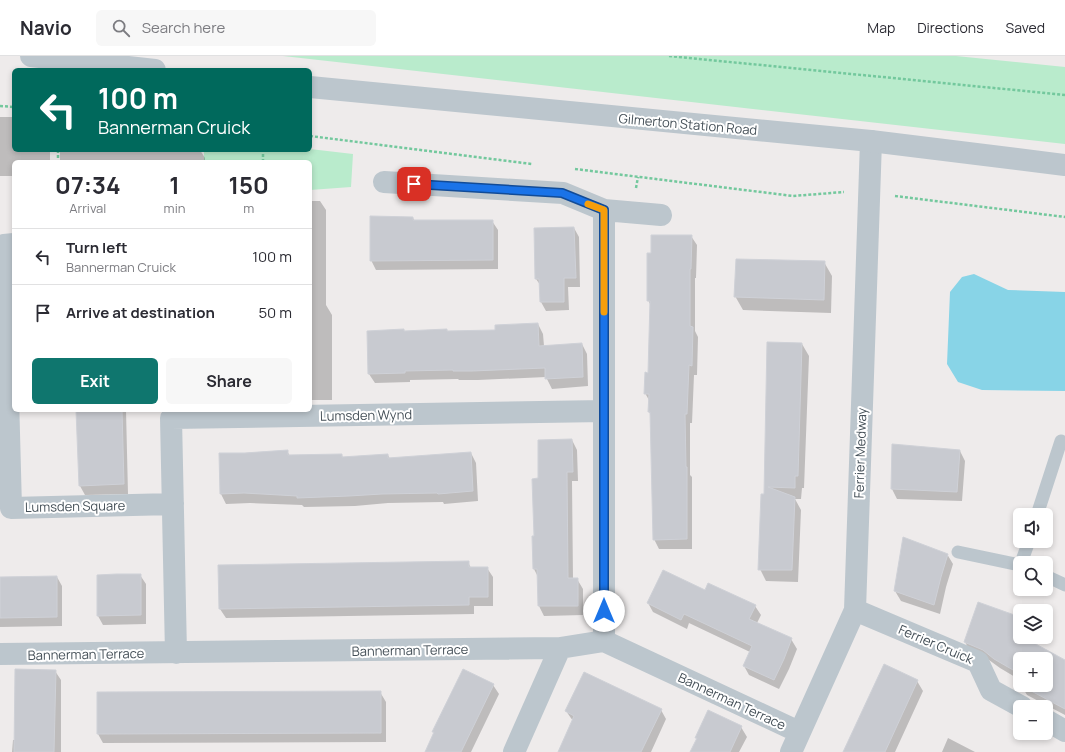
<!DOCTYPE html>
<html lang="en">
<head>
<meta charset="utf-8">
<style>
  body { margin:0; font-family:Manrope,sans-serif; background:#f7f7f7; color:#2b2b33; height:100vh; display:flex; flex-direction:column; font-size:15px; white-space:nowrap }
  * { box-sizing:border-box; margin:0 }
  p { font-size:13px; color:#7c7c81 }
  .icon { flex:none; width:22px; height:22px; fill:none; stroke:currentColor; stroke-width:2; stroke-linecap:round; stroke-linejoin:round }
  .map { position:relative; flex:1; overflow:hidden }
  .sheet { position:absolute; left:12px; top:104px; width:300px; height:252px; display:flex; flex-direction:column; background:#fff; border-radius:6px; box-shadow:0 2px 6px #0003 }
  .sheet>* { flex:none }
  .guide { position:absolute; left:12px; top:12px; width:300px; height:84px; border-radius:6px; box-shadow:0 2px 6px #0003; background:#00695c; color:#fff; overflow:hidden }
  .fabs { position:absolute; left:1013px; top:452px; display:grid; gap:8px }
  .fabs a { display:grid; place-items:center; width:40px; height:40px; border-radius:6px; background:#fff; box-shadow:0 2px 6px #0003; font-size:20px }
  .pin { position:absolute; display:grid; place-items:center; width:34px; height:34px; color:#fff; margin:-17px; border-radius:8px; box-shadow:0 2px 6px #0006 }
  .me { position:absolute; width:44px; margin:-22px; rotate:0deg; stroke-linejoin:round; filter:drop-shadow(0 0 3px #0008) }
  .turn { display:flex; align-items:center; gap:14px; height:84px; padding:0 20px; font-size:18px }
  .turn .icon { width:52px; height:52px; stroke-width:2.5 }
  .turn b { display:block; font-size:28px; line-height:34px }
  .eta { display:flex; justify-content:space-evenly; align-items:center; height:68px; text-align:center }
  .eta b { font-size:24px; font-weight:700; line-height:28px }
  .cta { display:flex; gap:8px; margin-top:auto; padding:8px 20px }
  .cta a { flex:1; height:46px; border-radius:6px; background:#0f766e; color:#fff; font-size:16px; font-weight:700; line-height:46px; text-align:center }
  .cta a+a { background:#f7f7f7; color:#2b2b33 }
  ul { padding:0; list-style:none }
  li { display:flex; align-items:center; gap:12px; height:56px; padding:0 20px; border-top:1px solid #e1e1e2 }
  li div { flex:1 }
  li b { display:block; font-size:15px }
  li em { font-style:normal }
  header { display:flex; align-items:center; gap:24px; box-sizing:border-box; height:56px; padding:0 20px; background:#fff; border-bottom:1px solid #e1e1e2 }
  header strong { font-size:19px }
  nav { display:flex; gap:22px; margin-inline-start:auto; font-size:14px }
  .search { width:280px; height:36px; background:#f7f7f7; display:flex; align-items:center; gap:10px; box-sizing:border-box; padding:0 14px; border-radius:6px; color:#7c7c81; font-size:15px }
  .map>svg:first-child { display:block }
  .green { fill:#b9ebcc }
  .water { fill:#88d4e7 }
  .shadow { fill:#0003 }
  .building { fill:#c8cad0; stroke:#cfd1d7 }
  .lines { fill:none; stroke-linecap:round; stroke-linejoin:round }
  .path { stroke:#73c89d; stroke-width:2.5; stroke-dasharray:3 2; stroke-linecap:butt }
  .service { stroke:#bcc6cd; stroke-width:13 }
  .minor { stroke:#bcc6cd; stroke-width:22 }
  .tertiary { stroke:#bcc6cd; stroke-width:22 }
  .route-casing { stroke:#114b97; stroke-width:10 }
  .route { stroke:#1a73e8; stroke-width:7 }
  .slow { stroke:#f59e0b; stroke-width:7 }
  .labels { text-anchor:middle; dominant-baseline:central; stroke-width:4; stroke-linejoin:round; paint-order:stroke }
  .street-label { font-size:13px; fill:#444f57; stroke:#fff }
</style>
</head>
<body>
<header>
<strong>Navio</strong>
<div class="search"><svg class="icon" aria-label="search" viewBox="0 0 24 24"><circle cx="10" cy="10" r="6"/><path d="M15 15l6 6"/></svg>Search here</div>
<nav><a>Map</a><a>Directions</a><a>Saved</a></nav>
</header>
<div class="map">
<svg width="1065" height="696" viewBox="0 0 1065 696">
  <rect width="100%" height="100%" fill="#eeebeb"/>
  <path class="green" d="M283 0H956L1065 11V88Z
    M310 93 353 98 351 131 310 134V106H204V94Z"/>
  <path class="water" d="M974 218 1008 234 1065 236V335L982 334 958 326 947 308 950 236 962 221Z"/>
  <path class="shadow" d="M0 61H14V94H50V106H14V120H0Z
    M60 94H200L205 102V106H60Z
    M310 145H320L326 154V249L332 259V344H310Z
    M413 162 415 165H492L498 174V213L376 214 371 204Z
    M574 172 579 181 580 231H568L569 254 546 255 541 246V230L536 223Z
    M691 180 697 189 696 222H695V275L698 281 697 319H694L692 367H690V419L692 421V493H659L654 483 651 359 649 356 650 346 645 337 649 318 651 250 648 244 652 198Z
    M824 206 832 220 831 257 743 254 735 240Z
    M538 268 543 278 544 290 582 288 587 298 588 330 552 333 546 321 478 324H459L458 323 410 324V326L375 327 369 318 404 274 405 276 447 274 448 276 496 275Z
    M802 288 809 300 804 432H802L801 443H795L801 454 798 526 766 525 760 513 765 439Z
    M77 354H126L128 438 85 439 80 430Z
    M572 384 577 394 578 425H572L573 523H577L583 533V559L544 560 539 550 538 521 534 513 535 481 539 423Z
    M893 389 960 395 965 405 962 445 897 443 892 433Z
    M287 395 290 400 342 399 343 402 388 399 390 403 471 397 476 407 478 445 444 448 443 446 388 447 355 450 304 451 302 449 250 447 226 448 221 438 220 398Z
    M947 498 953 508 946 531 940 558 901 545 895 535Z
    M468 506 471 512H487L493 521V550H474V558L226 562 220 553Z
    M140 519 146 528V568L103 569 98 560Z
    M57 521 62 530V570L0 571V522Z
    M706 535 755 550 761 559 757 567 791 583 797 593 789 613 779 633 749 619 744 610 750 596 689 567 687 573 653 556 648 547Z
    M1020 563V581H1037L1034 588 1065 605V659L1027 639 1021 629H1046V603H1020V624L1000 612 989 604 970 595 965 586Z
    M463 614 493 629 499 638 471 696H426L435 678 433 676Z
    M55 615 61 624V696H12L13 684H15Z
    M917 625 923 635 895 696H844Z
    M380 636 386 646V686L103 687 98 678Z
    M661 654 666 663 651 696H559L573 665 566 655Z
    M741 671 747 681 739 696H691L697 683 696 682Z
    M948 682 975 696H942Z"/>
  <path class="building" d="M370 160 413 161V164H493V204L370 205Z
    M574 171 576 222H564V246H540L539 223H535L534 172Z
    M651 179H692L691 213H690V270L693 271 692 310 689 309 687 358H685L686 411H687V483L653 484 650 356H648L649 338H644L645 316 648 317 650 245H647V197H651Z
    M736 203 825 205 824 244 734 241Z
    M538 267 539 290 582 287 583 321 545 323V312L472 315H453V314L405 315V317L368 318 367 275 404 273V275L447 273V275L495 274V269Z
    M767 286 802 287 798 420H795V432L768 431 795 441 792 514H758L761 438H764Z
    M76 354H122L124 428 79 430Z
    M572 383 573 416H567L568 522H578V550H538L537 513H533L532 480H534L532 423 538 422V384Z
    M892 388 960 394 957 436 891 433Z
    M288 394V399L342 398V401L388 398V402L471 396 473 435 438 438 437 437 382 438 349 440 297 442V440L244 437 220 438 219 397H245Z
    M903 481 948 498 941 521 934 549 894 535Z
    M469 505V511H488V541H469V549L219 553 218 509Z
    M663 514 705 534 708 527 756 549 749 563 792 582 784 603 774 624 743 610 752 590 684 558 681 564 647 547Z
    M117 518H141V559L97 560V519Z
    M57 520V561L0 562V521Z
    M978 546 1020 561V581H1023L1065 604V653L1020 629H1046V603H1020V618L994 603 983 594 964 586Z
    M884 608 918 624 901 661 885 696H843Z
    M15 613 56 614 54 696H14Z
    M463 613 494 628 461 696H425L434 676H432Z
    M584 616 662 653 641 696H558L574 660 565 655Z
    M381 635V677L97 678V636Z
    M708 654 742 670 730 696H690L697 682H695Z"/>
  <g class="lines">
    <path class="path" d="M669 0 1065 39
      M0 50 14 51
      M310 80 532 108
      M58 94V106
      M263 106V94
      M575 113 793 140 844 136
      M636 132 638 121
      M895 140 1065 161"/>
    <path class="service" d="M1037 459 1061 385
      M958 496 1020 509
      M1021 507 1029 485
      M1046 520 1065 529"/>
    <path class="minor" d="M384 126 563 137 604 154 661 159
      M604 154V585
      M14 188 4 189 11 452 173 448
      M855 554 978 606 991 634 1022 651
      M176 597 171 362 604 355
      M0 598 560 592 604 585 799 676
      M1046 664 1065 675
      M514 696 560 592
      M791 696 855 554 871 85"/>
    <path class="tertiary" d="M31 0 155 14
      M310 31 871 85 1065 109"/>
  </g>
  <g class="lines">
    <defs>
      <path id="route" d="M414 128 562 137 604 154V555"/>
    </defs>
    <use href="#route" class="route-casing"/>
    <use href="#route" class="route"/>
    <path class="slow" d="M588 148 604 154V256"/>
  </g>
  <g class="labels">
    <g class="street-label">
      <text transform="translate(688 68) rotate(5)">Gilmerton Station Road</text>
      <text transform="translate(366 359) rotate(-1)">Lumsden Wynd</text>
      <text transform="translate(860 397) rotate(-88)">Ferrier Medway</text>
      <text transform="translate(75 450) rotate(-1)">Lumsden Square</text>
      <text transform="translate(936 588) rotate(23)">Ferrier Cruick</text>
      <text transform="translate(410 594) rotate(-1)">Bannerman Terrace</text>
      <text transform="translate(86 598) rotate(-1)">Bannerman Terrace</text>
      <text transform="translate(732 645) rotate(25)">Bannerman Terrace</text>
    </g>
  </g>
</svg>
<div class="fabs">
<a><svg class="icon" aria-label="sound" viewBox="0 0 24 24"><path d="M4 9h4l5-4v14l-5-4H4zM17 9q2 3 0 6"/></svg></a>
<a><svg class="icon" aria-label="search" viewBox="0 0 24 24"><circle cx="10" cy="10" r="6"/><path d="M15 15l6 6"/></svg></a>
<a><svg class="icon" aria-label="layers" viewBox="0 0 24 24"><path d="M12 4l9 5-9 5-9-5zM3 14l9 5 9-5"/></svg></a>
<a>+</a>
<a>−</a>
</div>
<div class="pin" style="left:414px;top:128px;background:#d93025"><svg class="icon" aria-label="arrive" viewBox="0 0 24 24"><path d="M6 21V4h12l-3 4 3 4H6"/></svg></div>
<svg class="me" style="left:604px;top:555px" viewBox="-20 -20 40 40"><circle r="19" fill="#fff"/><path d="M0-13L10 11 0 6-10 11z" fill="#1a73e8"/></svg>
<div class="guide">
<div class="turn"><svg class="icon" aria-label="left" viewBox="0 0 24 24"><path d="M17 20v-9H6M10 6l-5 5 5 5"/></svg><div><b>100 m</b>Bannerman Cruick</div></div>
</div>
<section class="sheet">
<div class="eta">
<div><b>07:34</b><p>Arrival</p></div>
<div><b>1</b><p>min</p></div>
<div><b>150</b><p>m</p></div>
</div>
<ul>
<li><svg class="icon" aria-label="left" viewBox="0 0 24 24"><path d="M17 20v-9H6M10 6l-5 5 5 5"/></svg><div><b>Turn left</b><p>Bannerman Cruick</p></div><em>100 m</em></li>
<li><svg class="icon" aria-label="arrive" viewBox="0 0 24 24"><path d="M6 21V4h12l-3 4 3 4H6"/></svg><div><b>Arrive at destination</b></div><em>50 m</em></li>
</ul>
<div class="cta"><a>Exit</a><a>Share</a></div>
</section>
</div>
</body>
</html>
